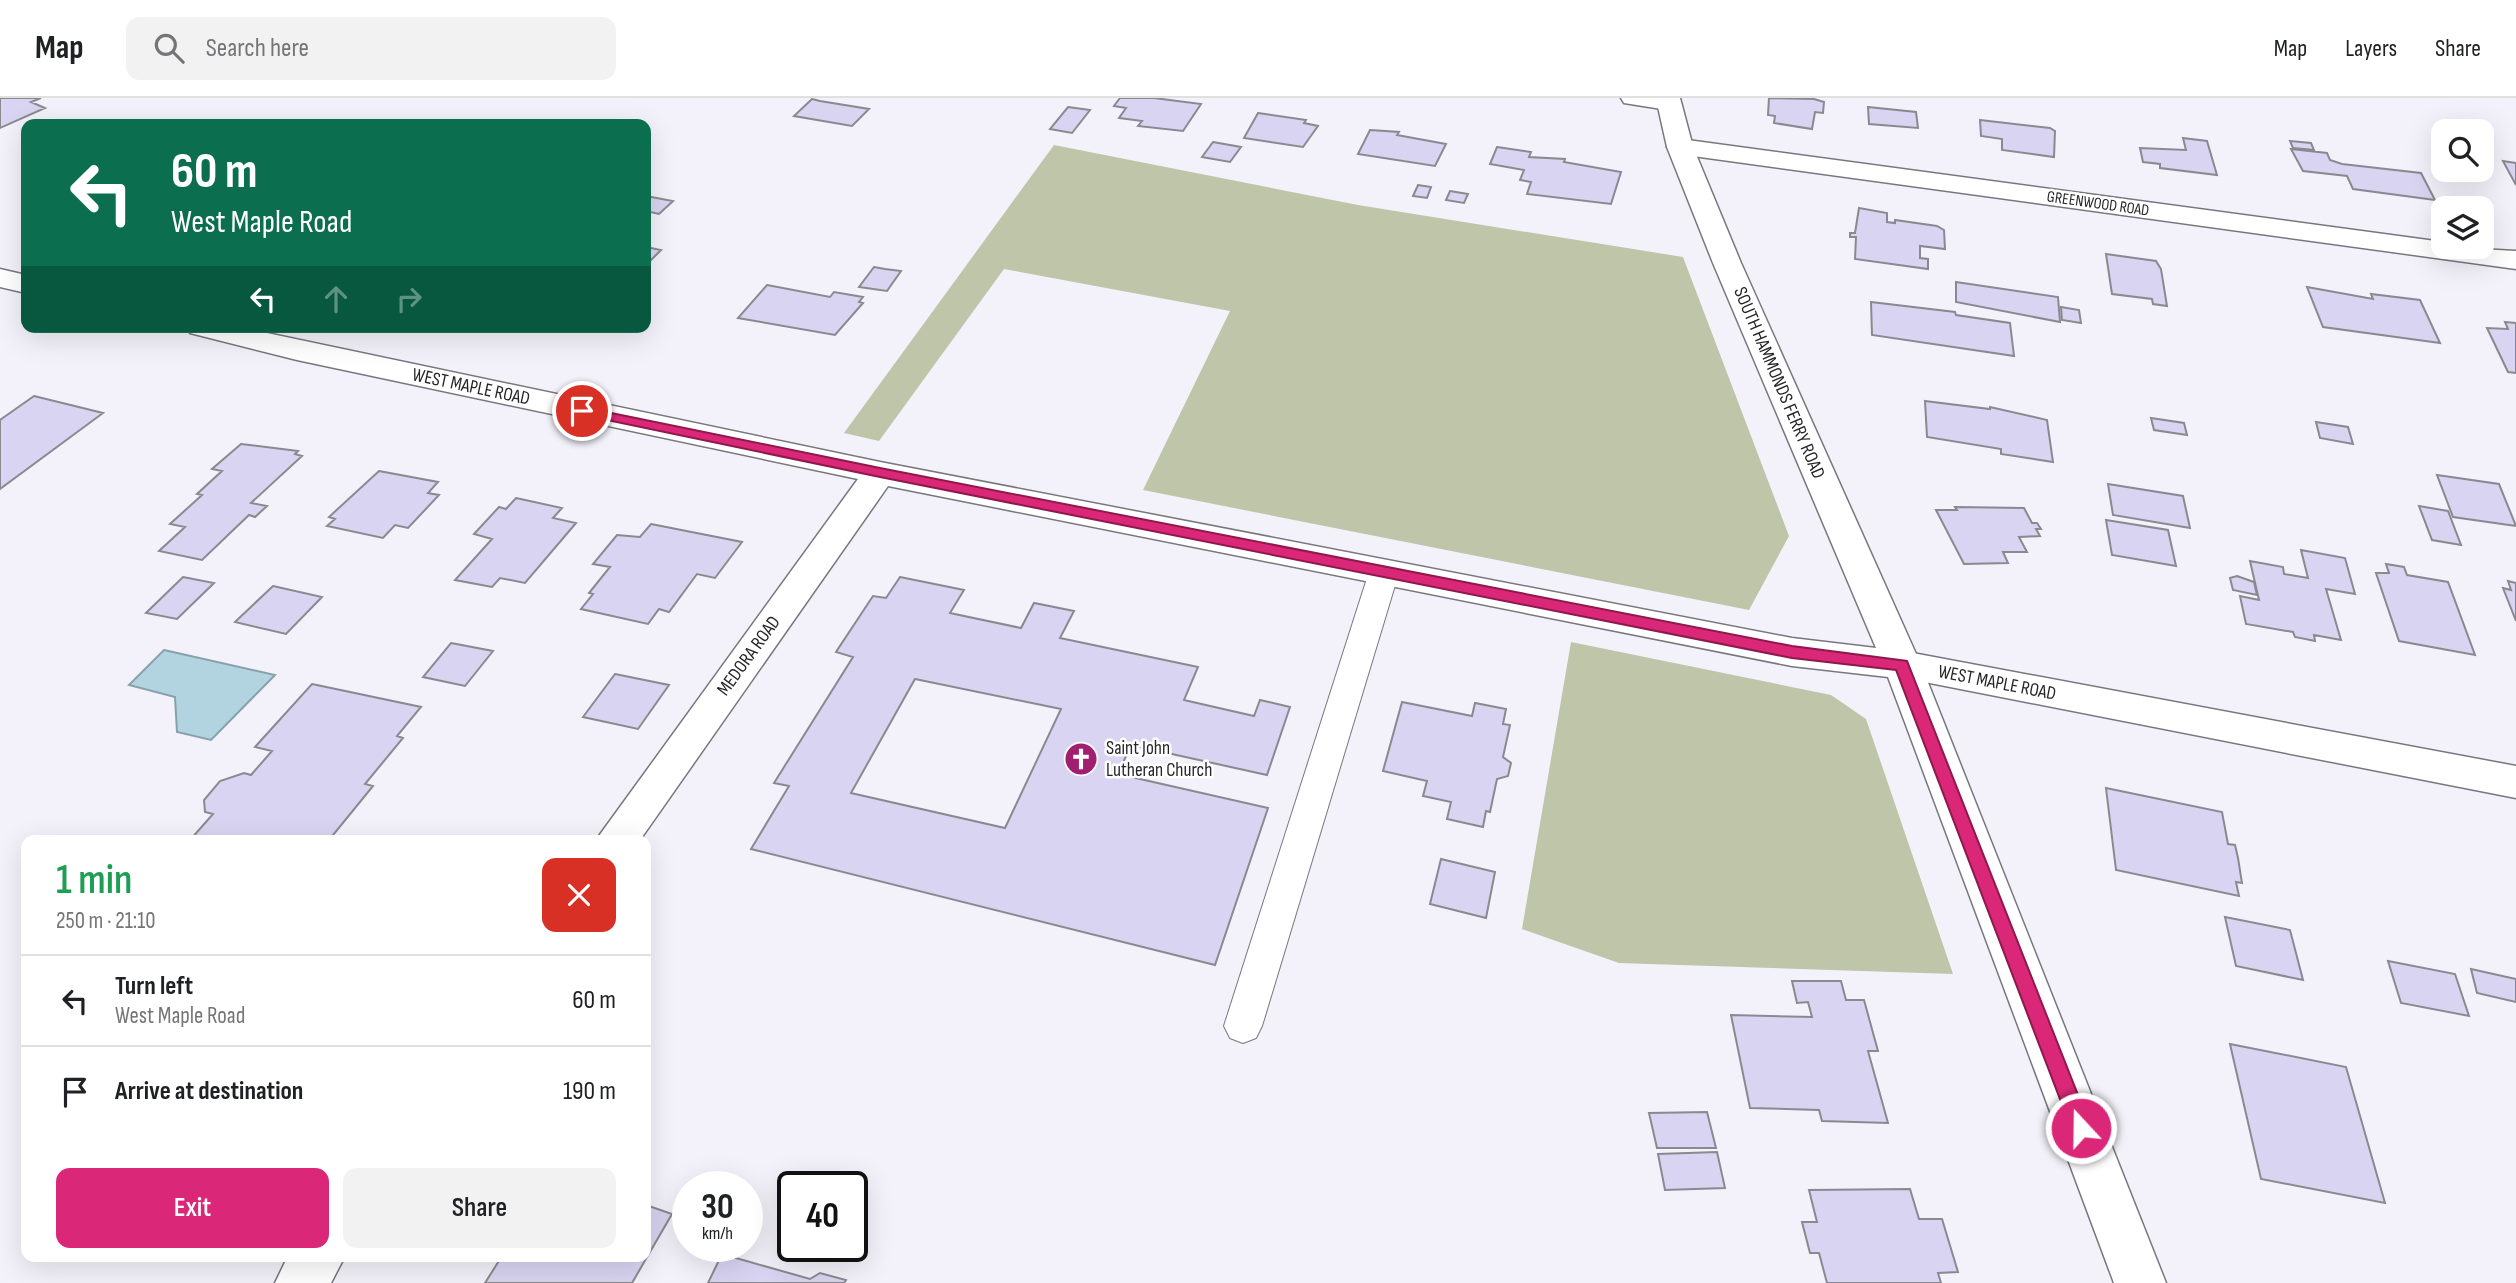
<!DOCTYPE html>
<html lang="en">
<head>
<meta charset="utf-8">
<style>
  body { margin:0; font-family:"Sofia Sans Condensed",sans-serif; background:#f2f2f2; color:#202124; height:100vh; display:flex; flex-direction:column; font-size:26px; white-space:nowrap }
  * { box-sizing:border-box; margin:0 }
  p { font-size:23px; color:#757577 }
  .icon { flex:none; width:38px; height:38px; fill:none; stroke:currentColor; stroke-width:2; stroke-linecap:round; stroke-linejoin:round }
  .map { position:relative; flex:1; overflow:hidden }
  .details { position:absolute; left:21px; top:737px; width:630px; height:427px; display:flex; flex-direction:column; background:#fff; border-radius:14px; box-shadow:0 7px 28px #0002 }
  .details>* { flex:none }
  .banner { position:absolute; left:21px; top:21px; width:630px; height:214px; border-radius:14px; box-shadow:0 7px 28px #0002; background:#0b6e4f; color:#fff; overflow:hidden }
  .fabs { position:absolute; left:2431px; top:21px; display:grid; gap:14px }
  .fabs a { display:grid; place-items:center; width:63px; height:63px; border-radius:14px; background:#fff; box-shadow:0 7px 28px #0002; font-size:35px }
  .speed { position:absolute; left:672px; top:1073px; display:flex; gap:14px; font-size:35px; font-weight:700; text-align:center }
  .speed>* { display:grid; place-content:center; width:91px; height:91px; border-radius:50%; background:#fff; box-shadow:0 7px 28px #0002; line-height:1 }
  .speed small { font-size:18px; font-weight:400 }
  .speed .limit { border:4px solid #111; border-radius:10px; background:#fff; color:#111 }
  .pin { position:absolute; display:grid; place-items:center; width:60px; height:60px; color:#fff; margin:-30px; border:4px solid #fff; border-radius:50%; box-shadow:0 2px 7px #0007 }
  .me { position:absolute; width:77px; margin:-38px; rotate:339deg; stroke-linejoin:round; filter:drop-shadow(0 0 5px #0008) }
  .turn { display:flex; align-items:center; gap:24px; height:147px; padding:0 35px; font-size:32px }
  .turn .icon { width:91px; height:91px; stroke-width:2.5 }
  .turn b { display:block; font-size:49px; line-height:60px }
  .lanes { display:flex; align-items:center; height:66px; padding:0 35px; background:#0003; justify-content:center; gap:35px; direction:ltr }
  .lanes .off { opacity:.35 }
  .round { display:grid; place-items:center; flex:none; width:74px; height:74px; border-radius:14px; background:#f2f2f2 }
  .overview { display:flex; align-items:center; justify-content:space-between; height:119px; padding:0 35px }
  h1 { font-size:42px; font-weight:600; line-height:52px; color:#1e9e55 }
  .primary-button { display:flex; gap:14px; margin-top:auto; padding:14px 35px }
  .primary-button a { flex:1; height:80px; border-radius:14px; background:#db2777; color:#fff; font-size:28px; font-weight:600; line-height:80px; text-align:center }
  .primary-button a+a { background:#f2f2f2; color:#202124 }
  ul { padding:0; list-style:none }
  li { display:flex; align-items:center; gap:21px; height:91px; padding:0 35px; border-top:2px solid #e0e0e0 }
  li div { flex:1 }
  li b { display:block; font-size:26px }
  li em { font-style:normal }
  header { display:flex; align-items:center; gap:42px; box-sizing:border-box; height:98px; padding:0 35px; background:#fff; border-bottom:2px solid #e0e0e0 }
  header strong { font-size:33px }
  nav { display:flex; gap:38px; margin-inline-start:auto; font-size:24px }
  .search { width:490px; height:63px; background:#f2f2f2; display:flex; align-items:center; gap:18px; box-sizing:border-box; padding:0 24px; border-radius:14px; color:#757577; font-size:26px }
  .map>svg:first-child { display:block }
  .green { fill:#bec5a9 }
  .water { fill:#b2d4e1; stroke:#88a0aa; stroke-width:2 }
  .building { fill:#d9d4f1; stroke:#8a8990; stroke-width:2; fill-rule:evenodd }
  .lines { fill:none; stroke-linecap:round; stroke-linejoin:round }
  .lane-casing { stroke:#77777e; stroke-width:2 }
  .street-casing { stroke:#77777e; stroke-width:3 }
  .secondary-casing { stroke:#77777e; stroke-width:3 }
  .lane { fill:#fff; fill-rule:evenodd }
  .street { fill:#fff; fill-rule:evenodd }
  .secondary { fill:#fff; fill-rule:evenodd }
  .route { fill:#db2777; stroke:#8e194d; stroke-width:2 }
  .labels { text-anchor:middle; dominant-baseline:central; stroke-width:5; stroke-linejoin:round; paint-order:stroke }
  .far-street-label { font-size:16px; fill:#262528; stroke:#fff }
  .street-label { font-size:19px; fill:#262528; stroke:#fff }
  .poi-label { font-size:19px; fill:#262528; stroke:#fff; text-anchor:start }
</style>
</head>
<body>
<header>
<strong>Map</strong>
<div class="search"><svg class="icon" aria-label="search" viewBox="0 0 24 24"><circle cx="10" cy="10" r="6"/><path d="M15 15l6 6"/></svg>Search here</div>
<nav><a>Map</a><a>Layers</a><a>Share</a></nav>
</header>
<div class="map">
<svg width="2516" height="1185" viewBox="0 0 2516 1185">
  <rect width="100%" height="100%" fill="#f3f2fa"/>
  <path class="green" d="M1054 47 1358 107 1683 159 1789 438 1749 512 1143 392 1230 213 1004 171 879 343 844 335Z
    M1571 544 1831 597 1866 621 1953 876 1619 865 1522 831Z"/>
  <path class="water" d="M164 552 275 577 211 642 177 634 175 599 129 587Z"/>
  <path class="building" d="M0 0H41L31 4 45 10 0 30Z
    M1120 0H1154L1201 6 1183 33 1138 28 1142 23 1119 20 1126 10 1114 8Z
    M1769 0 1814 1 1824 4 1823 15 1815 14 1812 31 1774 25 1775 18 1768 17Z
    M812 1 820 3 869 11 852 28 794 18Z
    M1068 9 1090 12 1072 35 1050 31Z
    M1868 9 1916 14 1918 30 1869 26Z
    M1258 15 1306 22 1304 25 1318 28 1303 49 1244 40Z
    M1980 22 2050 30 2055 33 2054 59 2002 52V41L1981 38Z
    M1370 32 1399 34 1397 37 1446 46 1435 68 1358 56Z
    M2183 40 2207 43 2217 77 2160 70V66L2143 64 2140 50 2186 52Z
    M2290 43 2311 45 2314 52 2293 50Z
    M1213 44 1241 49 1230 64 1202 59Z
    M1497 49 1531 54 1529 59 1565 61 1564 64 1621 74 1611 106 1527 96 1531 84 1520 82 1524 72 1490 66Z
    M2291 51 2327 55 2330 62 2342 66 2421 75 2435 102 2353 91 2347 78 2303 73Z
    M2503 63 2516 65V87Z
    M1418 87 1431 89 1427 100 1413 98Z
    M1450 93 1468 96 1464 105 1446 102Z
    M646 98 673 103 659 116 646 113Z
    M1859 110 1887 115V124L1895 125V122L1937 128 1944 132 1945 151 1920 148V160L1928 161V171L1855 161 1856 139H1850V135H1855Z
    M646 149 661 152 646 167Z
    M2106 156 2156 163 2161 171 2167 208 2153 206 2152 201 2112 196Z
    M874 169 885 171 901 173 887 193 859 189Z
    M1956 184 2058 199 2060 224 1956 204Z
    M767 187 830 199 834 194 863 199 859 204 863 205 835 237 738 220Z
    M2307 189 2373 201 2371 196 2420 202 2440 245 2323 229Z
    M1871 204 1955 214 1956 217 2010 225 2014 258 1872 237Z
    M2061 209 2079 212 2081 225 2062 222Z
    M2505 224 2516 225V275L2508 274 2487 230 2508 231Z
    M34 298 103 315 0 391V322Z
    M1925 303 1990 311V309L2047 322 2053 364 2001 356V351L1927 339Z
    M2151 320 2184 325 2187 337 2154 332Z
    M2316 324 2348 329 2353 346 2320 340Z
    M241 346 298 353 295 356 302 358 251 405 267 408 255 419 249 417 202 462 159 453 185 429 170 426 202 397 197 396 222 373 212 371Z
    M379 373 438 384 428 395 439 397 408 430 395 427 383 440 327 428 335 421 329 419Z
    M2437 377 2499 386 2516 428 2453 419Z
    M2108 386 2183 398 2190 430 2113 417Z
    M516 400 562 410 553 420 576 425 525 485 500 480 492 489 455 482 492 441 474 436 499 409 506 411Z
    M2419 408 2448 413 2461 447 2432 442Z
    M1955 409 2024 410 2032 425H2037L2041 431H2036L2040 438 2019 439 2027 454H2003L2008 465 1964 466 1936 412H1957Z
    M2106 422 2168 432 2176 468 2112 457Z
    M651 426 742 444 715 480 697 476 669 514 659 511 648 526 581 511 593 496 589 495 610 469 593 466 617 437 640 439Z
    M2301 452 2345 460 2355 496 2326 491 2341 542 2314 537 2315 543 2295 539 2293 534 2246 526 2240 498 2259 502 2250 463 2283 469 2284 476 2308 480Z
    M2386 466 2404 469 2407 477 2448 484 2475 557 2399 543 2376 475H2389Z
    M2237 478 2254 484 2257 497 2233 492 2230 480Z
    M183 479 214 485 177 521 146 515Z
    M900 479 964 492 950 515 1021 530 1034 505 1074 513 1060 540 1198 569 1184 602 1254 618 1260 602 1290 609 1267 677 1131 647 1118 676 1268 710 1215 867 751 751 789 688 774 685 853 559 836 554 873 498 886 500ZM915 581 1061 611 1005 730 851 695Z
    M2508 483 2516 485V523L2503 490 2511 492Z
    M273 488 322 499 286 536 235 524Z
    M451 545 493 553 465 588 423 579Z
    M615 576 669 587 638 631 583 619Z
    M312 586 421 609 397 638 403 640 365 686 373 688 329 742H190L213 716 205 714 204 702 220 683 244 675 251 677 272 653 255 649Z
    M1402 604 1472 618 1475 605 1506 611 1503 626 1510 627 1503 659 1511 665 1508 678 1497 681 1490 714 1486 713 1483 729 1447 721 1451 704 1423 698 1427 683 1383 673Z
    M2106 690 2222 714 2228 746 2235 747 2238 760 2242 785 2236 784 2239 798 2116 772Z
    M1441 761 1495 774 1486 820 1430 806Z
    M2225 819 2290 832 2303 882 2236 868Z
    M2388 863 2455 876 2469 918 2401 905Z
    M2471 871 2516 881V904L2477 895Z
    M1792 883H1841L1846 902H1864L1878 953H1868L1888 1025 1822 1023 1819 1012 1750 1010 1731 917 1812 919 1808 904 1797 905Z
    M2230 946 2346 969 2385 1105 2261 1081Z
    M1707 1014 1716 1050H1657L1649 1015Z
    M1717 1054 1725 1090 1665 1092 1658 1056Z
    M1910 1091 1919 1121H1942L1958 1174 1938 1175 1941 1185H1827L1819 1155H1810L1802 1124H1817L1809 1092Z
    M646 1107 672 1116 632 1185H485L502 1158H646Z
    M722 1156 810 1181 820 1175 846 1182 844 1185H708Z"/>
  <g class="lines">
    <defs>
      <path id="lane" d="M1384 464 1394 467 1399 474 1262 928 1256 940 1243 945 1230 940 1224 928 1369 474 1374 467Z"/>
      <path id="street" d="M1621 0H1677L1680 5 1677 10 1668 12 1624 5Z
        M1680 41 2443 144V149L2516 153V171L1671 55 1667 49 1671 43Z
        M1902 553 2516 668V700L1889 577 1883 567 1889 557Z"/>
      <path id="secondary" d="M1656 0H1680L1693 49 1741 165 1921 567 2166 1185H2114L1888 579 1792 568 888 388 640 742H596L858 381 297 262 190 235 186 229H238L880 364 1792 540 1876 550 1713 165 1667 49Z
        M0 171 26 177V195L0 189Z
        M288 1158H345L331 1185H275Z"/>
    </defs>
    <use href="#lane" class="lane-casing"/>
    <use href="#street" class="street-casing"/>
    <use href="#secondary" class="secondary-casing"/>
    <use href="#lane" class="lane"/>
    <use href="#street" class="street"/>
    <use href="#secondary" class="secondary"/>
  </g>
  <path class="route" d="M582 309 880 370 1792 548 1907 563 2091 1030 2088 1037 2081 1040 2073 1037 2071 1030 1896 572 1792 560 880 379 578 316V310Z"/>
  <defs>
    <symbol id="church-disc" viewBox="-11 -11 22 22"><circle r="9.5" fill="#a01f71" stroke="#fff"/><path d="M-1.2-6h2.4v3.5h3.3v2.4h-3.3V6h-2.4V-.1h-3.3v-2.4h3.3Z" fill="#fff"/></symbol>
  </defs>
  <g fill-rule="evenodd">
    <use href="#church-disc" x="1062" y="642" width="38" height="38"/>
  </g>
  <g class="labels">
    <g class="far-street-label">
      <text transform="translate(2098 106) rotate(8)">GREENWOOD ROAD</text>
    </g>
    <g class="street-label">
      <text transform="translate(1779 285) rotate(67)">SOUTH HAMMONDS FERRY ROAD</text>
      <text transform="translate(471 289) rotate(12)">WEST MAPLE ROAD</text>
      <text transform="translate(749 558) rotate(-54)">MEDORA ROAD</text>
      <text transform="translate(1997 585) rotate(11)">WEST MAPLE ROAD</text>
    </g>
    <g class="poi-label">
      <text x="1106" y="650">Saint John<tspan x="1106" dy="22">Lutheran Church</tspan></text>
    </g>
  </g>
</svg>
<div class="fabs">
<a><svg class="icon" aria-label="search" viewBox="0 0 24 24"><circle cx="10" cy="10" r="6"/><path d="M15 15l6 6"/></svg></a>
<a><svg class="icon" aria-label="layers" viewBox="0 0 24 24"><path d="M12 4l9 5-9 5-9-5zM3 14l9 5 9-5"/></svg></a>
</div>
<div class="speed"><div>30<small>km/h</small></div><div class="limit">40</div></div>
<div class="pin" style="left:582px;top:313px;background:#d93025"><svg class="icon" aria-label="arrive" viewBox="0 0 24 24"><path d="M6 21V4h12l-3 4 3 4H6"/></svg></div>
<svg class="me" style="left:2081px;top:1030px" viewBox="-20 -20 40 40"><circle r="17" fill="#db2777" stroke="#fff" stroke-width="3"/><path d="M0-11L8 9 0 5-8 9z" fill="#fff"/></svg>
<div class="banner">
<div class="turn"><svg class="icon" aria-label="left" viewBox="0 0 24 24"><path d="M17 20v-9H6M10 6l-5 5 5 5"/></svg><div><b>60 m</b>West Maple Road</div></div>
<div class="lanes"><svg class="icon" aria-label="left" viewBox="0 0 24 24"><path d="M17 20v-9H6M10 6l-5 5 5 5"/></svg><svg class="icon off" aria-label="ahead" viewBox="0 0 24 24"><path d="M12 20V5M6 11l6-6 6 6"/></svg><svg class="icon off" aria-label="right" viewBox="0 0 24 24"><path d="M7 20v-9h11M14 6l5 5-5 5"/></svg></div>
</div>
<section class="details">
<div class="overview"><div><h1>1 min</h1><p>250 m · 21:10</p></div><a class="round" style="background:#d93025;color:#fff"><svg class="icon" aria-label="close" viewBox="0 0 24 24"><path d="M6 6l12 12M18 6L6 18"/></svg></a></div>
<ul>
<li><svg class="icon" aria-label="left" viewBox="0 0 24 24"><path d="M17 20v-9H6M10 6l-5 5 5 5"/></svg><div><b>Turn left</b><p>West Maple Road</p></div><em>60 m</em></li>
<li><svg class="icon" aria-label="arrive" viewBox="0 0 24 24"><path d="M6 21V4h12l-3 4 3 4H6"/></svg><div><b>Arrive at destination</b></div><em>190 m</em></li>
</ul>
<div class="primary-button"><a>Exit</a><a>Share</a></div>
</section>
</div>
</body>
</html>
